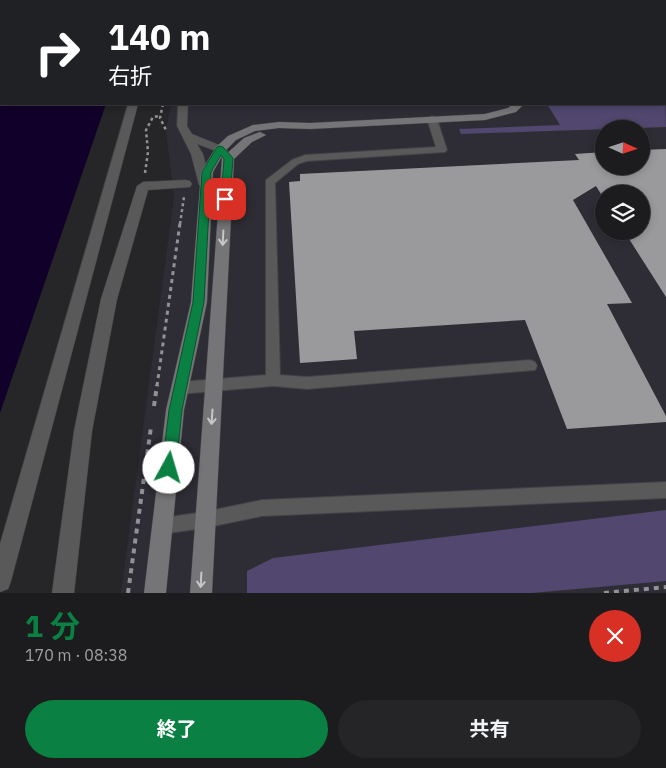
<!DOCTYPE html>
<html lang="ja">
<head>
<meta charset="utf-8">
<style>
  body { margin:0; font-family:"IBM Plex Sans","Noto Sans JP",sans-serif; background:#252527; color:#f1f3f6; height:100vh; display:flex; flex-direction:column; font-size:19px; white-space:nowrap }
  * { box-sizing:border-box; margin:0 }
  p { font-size:16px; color:#a0a1a4 }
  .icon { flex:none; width:28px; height:28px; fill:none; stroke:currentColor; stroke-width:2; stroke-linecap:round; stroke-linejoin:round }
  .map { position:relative; height:593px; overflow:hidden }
  .details { display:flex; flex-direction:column; background:#1c1c1e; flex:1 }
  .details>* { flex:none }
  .guide { position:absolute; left:0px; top:0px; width:666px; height:105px; box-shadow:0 2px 8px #0003,0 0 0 1px #3a3a3c; background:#202124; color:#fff; overflow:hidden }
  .needle { width:32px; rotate:93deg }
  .buttons { position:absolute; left:595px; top:120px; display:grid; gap:10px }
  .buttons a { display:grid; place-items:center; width:55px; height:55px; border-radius:50%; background:#1c1c1e; box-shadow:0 2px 8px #0003,0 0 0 1px #3a3a3c; font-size:25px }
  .pin { position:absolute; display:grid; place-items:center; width:42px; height:42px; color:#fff; margin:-21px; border-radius:10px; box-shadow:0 2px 8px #0006 }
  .me { position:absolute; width:55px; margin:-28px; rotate:6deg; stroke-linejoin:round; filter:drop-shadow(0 0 4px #0008) }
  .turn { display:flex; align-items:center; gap:18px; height:105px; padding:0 25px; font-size:22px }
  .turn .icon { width:65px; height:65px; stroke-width:2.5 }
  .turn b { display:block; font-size:35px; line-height:42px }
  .round { display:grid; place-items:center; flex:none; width:52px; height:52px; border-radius:26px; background:#252527 }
  .summary { display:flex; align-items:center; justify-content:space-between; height:85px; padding:0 25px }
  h1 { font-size:30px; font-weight:700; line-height:38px; color:#0b8043 }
  .cta { display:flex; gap:10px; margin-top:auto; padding:10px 25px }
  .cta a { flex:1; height:58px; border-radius:30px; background:#0b8043; color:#fff; font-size:20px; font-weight:700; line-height:58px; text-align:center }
  .cta a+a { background:#252527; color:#f1f3f6 }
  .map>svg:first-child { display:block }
  .built { fill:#2e2d35; fill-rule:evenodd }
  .green { fill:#51476f }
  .water { fill:#11012a }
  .building { fill:#9a9a9d }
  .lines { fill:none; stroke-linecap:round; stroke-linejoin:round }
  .lane-casing { stroke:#434245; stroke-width:2 }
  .street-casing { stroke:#434245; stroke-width:1 }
  .secondary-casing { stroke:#434245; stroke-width:1 }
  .path-far2 { stroke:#929194; stroke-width:2.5; stroke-dasharray:3 3; stroke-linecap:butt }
  .path-far1 { stroke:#929194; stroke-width:3; stroke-dasharray:4 4; stroke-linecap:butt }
  .path { stroke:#929194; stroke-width:4; stroke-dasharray:5 5; stroke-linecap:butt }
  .lane { fill:#59595a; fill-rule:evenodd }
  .street { fill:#59595a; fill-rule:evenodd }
  .secondary { fill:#757577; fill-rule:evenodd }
  .oneway { stroke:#c7c6c8 }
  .route { fill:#0b8043; stroke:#07532c }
</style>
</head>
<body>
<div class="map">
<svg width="666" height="593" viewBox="0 0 666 593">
  <rect width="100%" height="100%" fill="#262528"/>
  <path class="built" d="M194 0H666V593H121L174 197 166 131 171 104H665V1ZM604 129H641V166H604ZM604 194H641V231H604Z"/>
  <path class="green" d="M665 89 666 127 461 134 459 129 560 125 547 104H665Z
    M666 510V581L532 593H247V571L273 558Z"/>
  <path class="water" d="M0 0H141L1 1V104H106L0 413Z"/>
  <path class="building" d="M666 149V297L624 231H641V194H601L596 186 573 200 632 303 607 304 666 416V422L567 429 525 320 354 331 357 359 300 363 289 182 300 181V174L579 160 575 154 604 152V166H641V150Z"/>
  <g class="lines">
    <defs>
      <path id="lane" d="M665 61H666V65H665Z
        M432 116 437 119 447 150 445 152 307 161 298 164 275 183 280 375 307 377 530 360 535 362 537 366 535 370 307 389 273 386 180 394 175 392 173 388 175 384 180 382 266 375V180L292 160 305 155 436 147 427 119Z
        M666 482V498L262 516 204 528 162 534 156 532 154 526 156 520 162 518 204 512 262 500Z"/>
      <path id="street" d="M157 0H165V1H157Z
        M197 0H205V1H197Z
        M128 104H138L11 581 8 589 0 592V544Z
        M178 104H188L187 126 192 134 224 147 234 158 232 160H224L216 151 197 144 203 154 211 185 209 188 205 189 199 185 191 154 177 126Z
        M186 180 190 181 192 184 190 187 148 190 117 299 92 431 74 593H52L74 431 101 299 137 186 143 182Z"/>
      <path id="secondary" d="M461 0H469V1H461Z
        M513 104H524L516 112 485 120 310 129 279 128 255 131 236 140 225 151 213 172 207 302 184 410 166 593H144L166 410 191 302 201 172 216 147 228 136 253 125 279 122 310 123 485 114 508 108Z
        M260 132 266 135 252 142 234 159 212 593H190L222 158 244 138Z"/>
    </defs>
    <use href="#lane" class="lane-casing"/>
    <use href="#street" class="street-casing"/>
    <use href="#secondary" class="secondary-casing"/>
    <path class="path-far2" d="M163 104 160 118 167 132
      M145 173 148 152 146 130 153 117 159 116
      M180 224 184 197"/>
    <path class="path-far1" d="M157 386 180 223"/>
    <path class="path" d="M154 406 157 385
      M128 593 151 427
      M604 593 666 587"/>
    <use href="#lane" class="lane"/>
    <use href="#street" class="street"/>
    <use href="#secondary" class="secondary"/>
  </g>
  <defs><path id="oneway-shaft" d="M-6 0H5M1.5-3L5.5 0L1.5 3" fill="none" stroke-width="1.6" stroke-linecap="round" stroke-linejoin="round" transform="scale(1.25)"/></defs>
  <g class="oneway">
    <use href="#oneway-shaft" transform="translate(223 238) rotate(93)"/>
    <use href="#oneway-shaft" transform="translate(212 417) rotate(94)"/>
    <use href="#oneway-shaft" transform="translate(201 580) rotate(93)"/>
  </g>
  <path class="route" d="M220 146 223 147 233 158 230 199 225 202 221 199 224 159 221 155 211 172 204 302 182 410 176 468 174 473 169 475 164 473 162 468 169 410 193 302 202 172 217 147Z"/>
</svg>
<div class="buttons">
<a><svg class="needle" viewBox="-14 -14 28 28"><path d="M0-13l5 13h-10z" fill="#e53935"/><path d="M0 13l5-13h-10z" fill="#a0a1a4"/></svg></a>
<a><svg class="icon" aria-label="layers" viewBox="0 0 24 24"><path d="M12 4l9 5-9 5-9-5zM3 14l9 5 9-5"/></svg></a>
</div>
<div class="pin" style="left:225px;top:199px;background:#d93025"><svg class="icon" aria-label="arrive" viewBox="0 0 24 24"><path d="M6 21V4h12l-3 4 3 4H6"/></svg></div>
<svg class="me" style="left:169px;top:468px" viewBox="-20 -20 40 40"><circle r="19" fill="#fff"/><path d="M0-13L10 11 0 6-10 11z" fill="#0b8043"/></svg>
<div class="guide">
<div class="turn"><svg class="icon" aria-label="right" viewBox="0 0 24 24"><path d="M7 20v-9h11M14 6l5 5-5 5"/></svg><div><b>140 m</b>右折</div></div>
</div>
</div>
<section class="details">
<div class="summary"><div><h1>1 分</h1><p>170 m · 08:38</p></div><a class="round" style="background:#d93025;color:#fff"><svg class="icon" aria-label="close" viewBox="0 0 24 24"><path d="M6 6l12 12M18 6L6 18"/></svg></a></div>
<div class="cta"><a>終了</a><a>共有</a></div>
</section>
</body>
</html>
